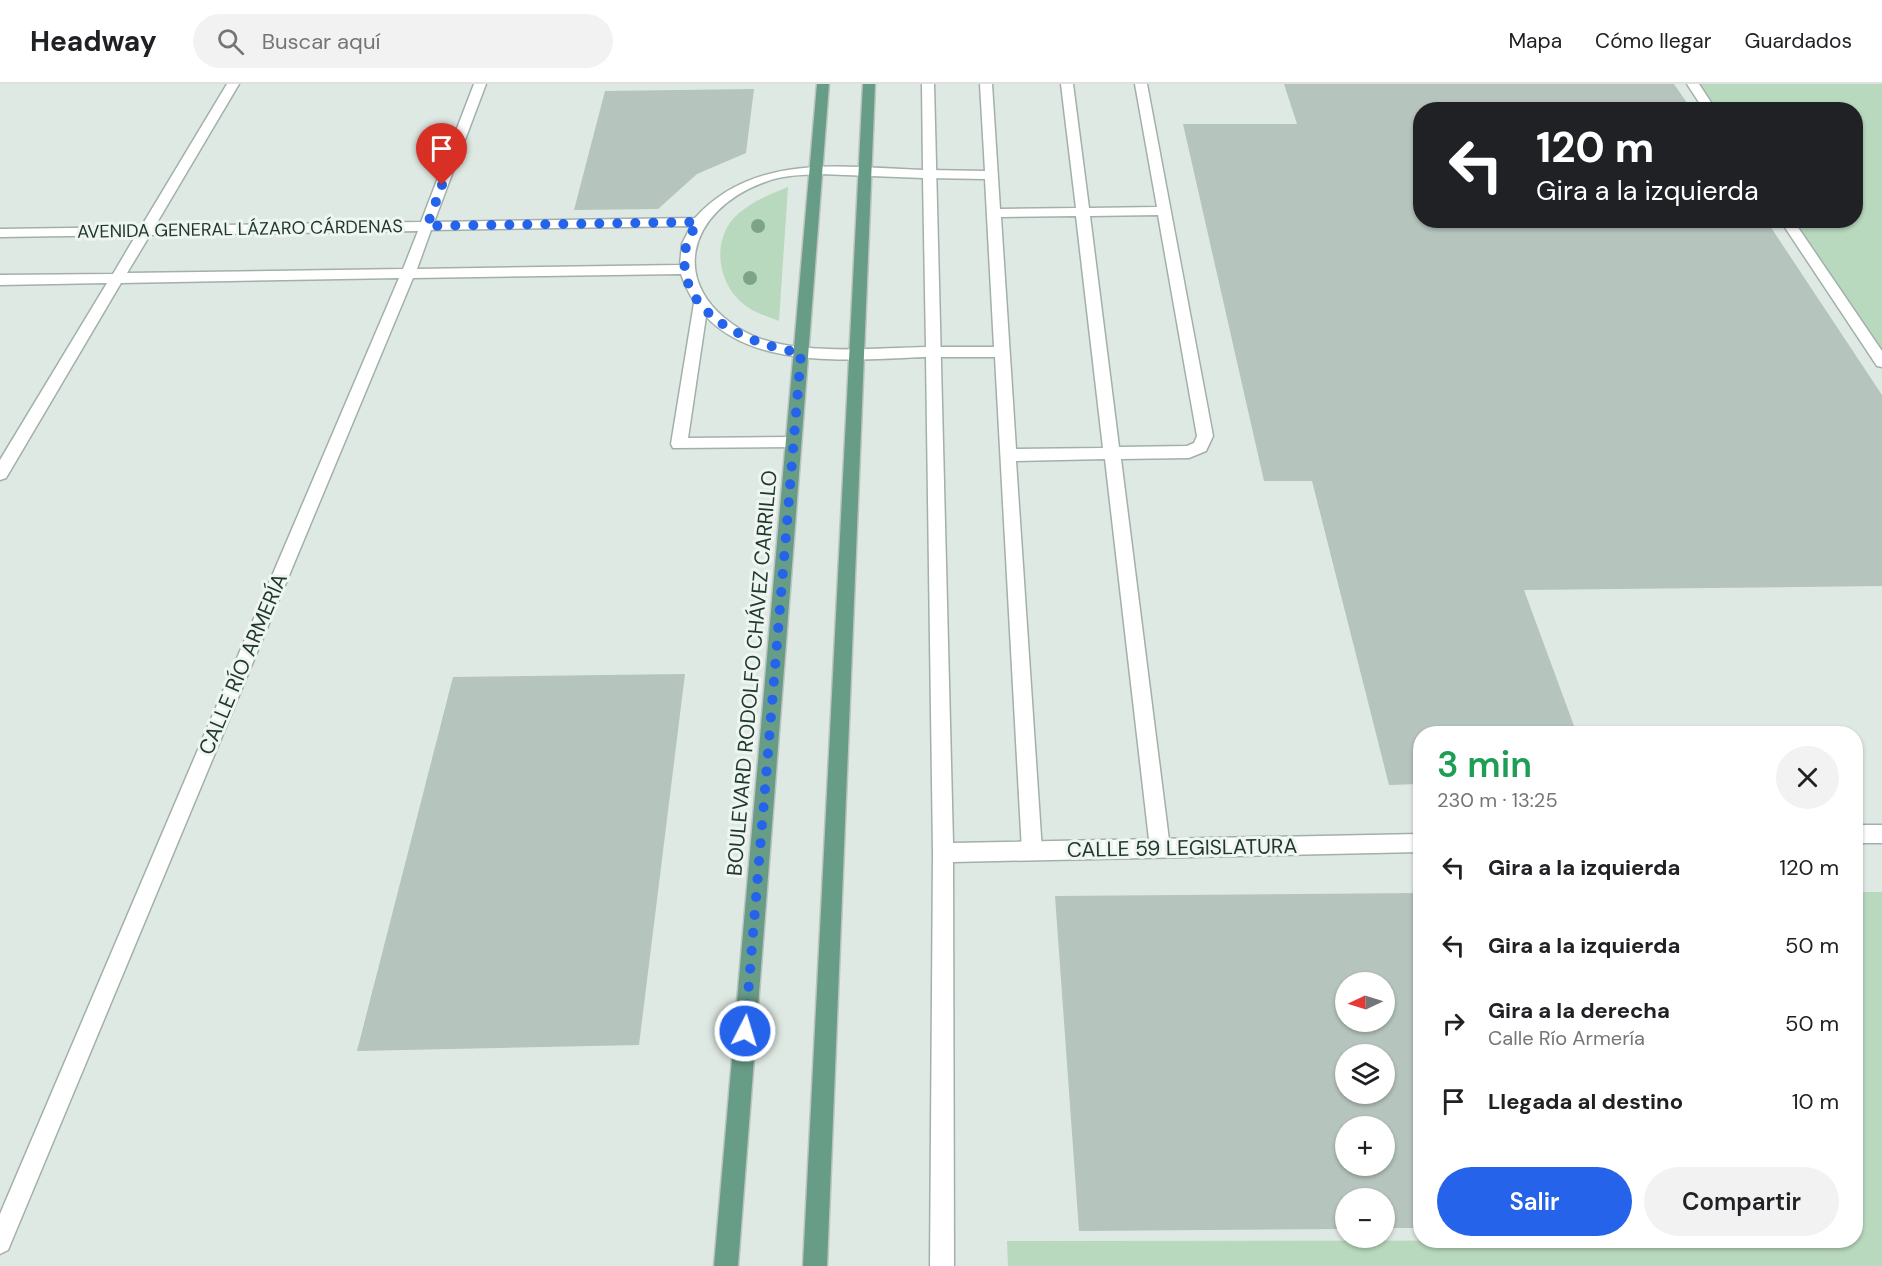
<!DOCTYPE html>
<html lang="es">
<head>
<meta charset="utf-8">
<style>
  body { margin:0; font-family:"DM Sans",sans-serif; background:#f2f2f2; color:#202124; height:100vh; display:flex; flex-direction:column; font-size:22px; white-space:nowrap }
  * { box-sizing:border-box; margin:0 }
  p { font-size:20px; color:#757577 }
  .icon { flex:none; width:33px; height:33px; fill:none; stroke:currentColor; stroke-width:2; stroke-linecap:round; stroke-linejoin:round }
  .map { position:relative; flex:1; overflow:hidden }
  .drawer { position:absolute; left:1413px; top:642px; width:450px; height:522px; display:flex; flex-direction:column; background:#fff; border-radius:24px; box-shadow:0 2px 4px #0004 }
  .drawer>* { flex:none }
  .guide { position:absolute; left:1413px; top:18px; width:450px; height:126px; border-radius:24px; box-shadow:0 2px 4px #0004; background:#202124; color:#fff; overflow:hidden }
  .needle { width:39px; rotate:266deg }
  .tools { position:absolute; left:1335px; top:888px; display:grid; gap:12px }
  .tools a { display:grid; place-items:center; width:60px; height:60px; border-radius:50%; background:#fff; box-shadow:0 2px 4px #0004; font-size:30px }
  .pin { position:absolute; display:grid; place-items:center; width:51px; height:51px; color:#fff; margin:-62px -26px; border-radius:50% 50% 50% 0; rotate:-45deg; box-shadow:0 0 6px #0007 }
  .pin .icon { rotate:45deg }
  .me { position:absolute; width:66px; margin:-33px; rotate:5deg; stroke-linejoin:round; filter:drop-shadow(0 0 4px #0008) }
  .turn { display:flex; align-items:center; gap:21px; height:126px; padding:0 24px; font-size:27px }
  .turn .icon { width:78px; height:78px; stroke-width:2.5 }
  .turn b { display:block; font-size:42px; line-height:51px }
  .round { display:grid; place-items:center; flex:none; width:63px; height:63px; border-radius:32px; background:#f2f2f2 }
  .overview { display:flex; align-items:center; justify-content:space-between; height:102px; padding:0 24px }
  h1 { font-size:36px; font-weight:600; line-height:45px; color:#1e9e55 }
  .cta { display:flex; gap:12px; margin-top:auto; padding:12px 24px }
  .cta a { flex:1; height:69px; border-radius:36px; background:#2563eb; color:#fff; font-size:24px; font-weight:600; line-height:69px; text-align:center }
  .cta a+a { background:#f2f2f2; color:#202124 }
  ul { padding:0; list-style:none }
  li { display:flex; align-items:center; gap:18px; height:78px; padding:0 24px }
  li div { flex:1 }
  li b { display:block; font-size:22px }
  li em { font-style:normal }
  header { display:flex; align-items:center; gap:36px; box-sizing:border-box; height:84px; padding:0 30px; background:#fff; border-bottom:2px solid #e0e0e0 }
  header strong { font-size:28px }
  nav { display:flex; gap:33px; margin-inline-start:auto; font-size:21px }
  .search { width:420px; height:54px; background:#f2f2f2; display:flex; align-items:center; gap:15px; box-sizing:border-box; padding:0 21px; border-radius:33px; color:#757577; font-size:22px }
  .map>svg:first-child { display:block }
  .green { fill:#b9d9be }
  .building { fill:#b5c4bc; fill-rule:evenodd }
  .lines { fill:none; stroke-linecap:round; stroke-linejoin:round }
  .service-casing { stroke:#a2b0a9; stroke-width:3 }
  .minor-casing { stroke:#a2b0a9; stroke-width:3 }
  .primary-casing { stroke:#bcc3c1; stroke-width:3 }
  .service { fill:#fff; fill-rule:evenodd }
  .minor { fill:#fff; fill-rule:evenodd }
  .primary { fill:#679c87; fill-rule:evenodd }
  .tree { fill:#7ea488 }
  .route { stroke:#2563eb; stroke-width:10; stroke-dasharray:0 18 }
  .labels { text-anchor:middle; dominant-baseline:central; stroke-width:6; stroke-linejoin:round; paint-order:stroke }
  .far-street-label { font-size:18px; fill:#21382f; stroke:#eff6f2 }
  .street-label { font-size:21px; fill:#21382f; stroke:#eff6f2 }
</style>
</head>
<body>
<header>
<strong>Headway</strong>
<div class="search"><svg class="icon" aria-label="search" viewBox="0 0 24 24"><circle cx="10" cy="10" r="6"/><path d="M15 15l6 6"/></svg>Buscar aquí</div>
<nav><a>Mapa</a><a>Cómo llegar</a><a>Guardados</a></nav>
</header>
<div class="map">
<svg width="1882" height="1182" viewBox="0 0 1882 1182">
  <rect width="100%" height="100%" fill="#dfe9e3"/>
  <path class="green" d="M1700 0H1882V265L1794 137 1856 136V26L1717 25Z
    M788 103 779 237C769 233 758 230 749 224 717 204 709 154 739 129 754 117 770 110 788 103Z
    M1856 808H1882V1182H1008L1007 1157 1856 1156Z"/>
  <path class="building" d="M1284 0H1674L1692 26H1420V136H1766L1882 311V502L1524 506 1577 650H1420V700L1389 701 1312 397H1264L1183 40H1297Z
    M754 5 746 69 697 90 658 125 574 126 605 7Z
    M685 590 639 961 357 967 453 593Z
    M1420 809V1144H1384V1114H1346V1145L1079 1147 1055 812ZM1346 898H1384V938H1346ZM1346 970H1384V1010H1346ZM1346 1042H1384V1082H1346Z"/>
  <g class="lines">
    <defs>
      <path id="service" d="M980 0H992L1000 125 1076 124 1061 0H1073L1089 124 1157 123 1135 0H1147L1213 352 1206 367 1189 374 1121 375 1170 764 1167 771 1160 773 1153 771 1150 764 1105 375 1016 377 1042 767 1039 774 1032 776 1025 774 1022 767 995 273H932L925 268 932 263H994L985 95 928 94 922 90 928 86 985 87ZM1158 131 1197 352 1194 359 1187 362 1119 363 1090 132ZM1076 132 1103 364 1016 365 1001 133Z
        M1687 0H1699L1716 26H1704Z
        M1780 136H1793L1882 267V283L1877 282Z
        M701 214 708 219 688 354 793 353 801 359 799 363 673 364 671 360 694 219Z"/>
      <path id="minor" d="M227 0H239L155 142 421 138 474 0H486L434 138 695 134C754 68 844 83 923 86L922 0H934L953 759 1420 750V768L953 778 954 1182H930L933 769 926 273C840 276 715 291 681 190L413 194 8 1166 0 1170V1130L399 194 121 199 6 394 0 396V376L107 199 0 201V191L113 190 136 151 0 153V145L141 143ZM820 90 923 94 926 263C874 264 790 273 745 248 665 203 687 126 765 98 782 91 802 91 820 90ZM691 142 682 160 680 181 417 185 431 146ZM418 147 403 185 127 189 150 151Z
        M1856 741H1882V759H1856Z"/>
      <path id="primary" d="M817 0H829L738 1182H714Z
        M863 0H875L827 1182H803Z"/>
    </defs>
    <use href="#service" class="service-casing"/>
    <use href="#minor" class="minor-casing"/>
    <use href="#primary" class="primary-casing"/>
    <use href="#service" class="service"/>
    <use href="#minor" class="minor"/>
    <use href="#primary" class="primary"/>
  </g>
  <g class="tree">
    <circle cx="758" cy="142" r="7"/>
    <circle cx="750" cy="194" r="7"/>
  </g>
  <g class="lines">
    <path class="route" d="M442 101 427 142 697 138C693 147 686 159 685 168 677 231 751 261 801 269L745 947"/>
  </g>
  <g class="labels">
    <g class="far-street-label">
      <text transform="translate(240 145) rotate(-1)">AVENIDA GENERAL LÁZARO CÁRDENAS</text>
    </g>
    <g class="street-label">
      <text transform="translate(243 580) rotate(-67)">CALLE RÍO ARMERÍA</text>
      <text transform="translate(752 589) rotate(-85)">BOULEVARD RODOLFO CHÁVEZ CARRILLO</text>
      <text transform="translate(1182 764) rotate(-1)">CALLE 59 LEGISLATURA</text>
    </g>
  </g>
</svg>
<div class="tools">
<a><svg class="needle" viewBox="-14 -14 28 28"><path d="M0-13l5 13h-10z" fill="#e53935"/><path d="M0 13l5-13h-10z" fill="#757577"/></svg></a>
<a><svg class="icon" aria-label="layers" viewBox="0 0 24 24"><path d="M12 4l9 5-9 5-9-5zM3 14l9 5 9-5"/></svg></a>
<a>+</a>
<a>−</a>
</div>
<div class="pin" style="left:442px;top:101px;background:#d93025"><svg class="icon" aria-label="arrive" viewBox="0 0 24 24"><path d="M6 21V4h12l-3 4 3 4H6"/></svg></div>
<svg class="me" style="left:745px;top:947px" viewBox="-20 -20 40 40"><circle r="17" fill="#2563eb" stroke="#fff" stroke-width="3"/><path d="M0-11L8 9 0 5-8 9z" fill="#fff"/></svg>
<div class="guide">
<div class="turn"><svg class="icon" aria-label="left" viewBox="0 0 24 24"><path d="M17 20v-9H6M10 6l-5 5 5 5"/></svg><div><b>120 m</b>Gira a la izquierda</div></div>
</div>
<section class="drawer">
<div class="overview"><div><h1>3 min</h1><p>230 m · 13:25</p></div><a class="round"><svg class="icon" aria-label="close" viewBox="0 0 24 24"><path d="M6 6l12 12M18 6L6 18"/></svg></a></div>
<ul>
<li><svg class="icon" aria-label="left" viewBox="0 0 24 24"><path d="M17 20v-9H6M10 6l-5 5 5 5"/></svg><div><b>Gira a la izquierda</b></div><em>120 m</em></li>
<li><svg class="icon" aria-label="left" viewBox="0 0 24 24"><path d="M17 20v-9H6M10 6l-5 5 5 5"/></svg><div><b>Gira a la izquierda</b></div><em>50 m</em></li>
<li><svg class="icon" aria-label="right" viewBox="0 0 24 24"><path d="M7 20v-9h11M14 6l5 5-5 5"/></svg><div><b>Gira a la derecha</b><p>Calle Río Armería</p></div><em>50 m</em></li>
<li><svg class="icon" aria-label="arrive" viewBox="0 0 24 24"><path d="M6 21V4h12l-3 4 3 4H6"/></svg><div><b>Llegada al destino</b></div><em>10 m</em></li>
</ul>
<div class="cta"><a>Salir</a><a>Compartir</a></div>
</section>
</div>
</body>
</html>
